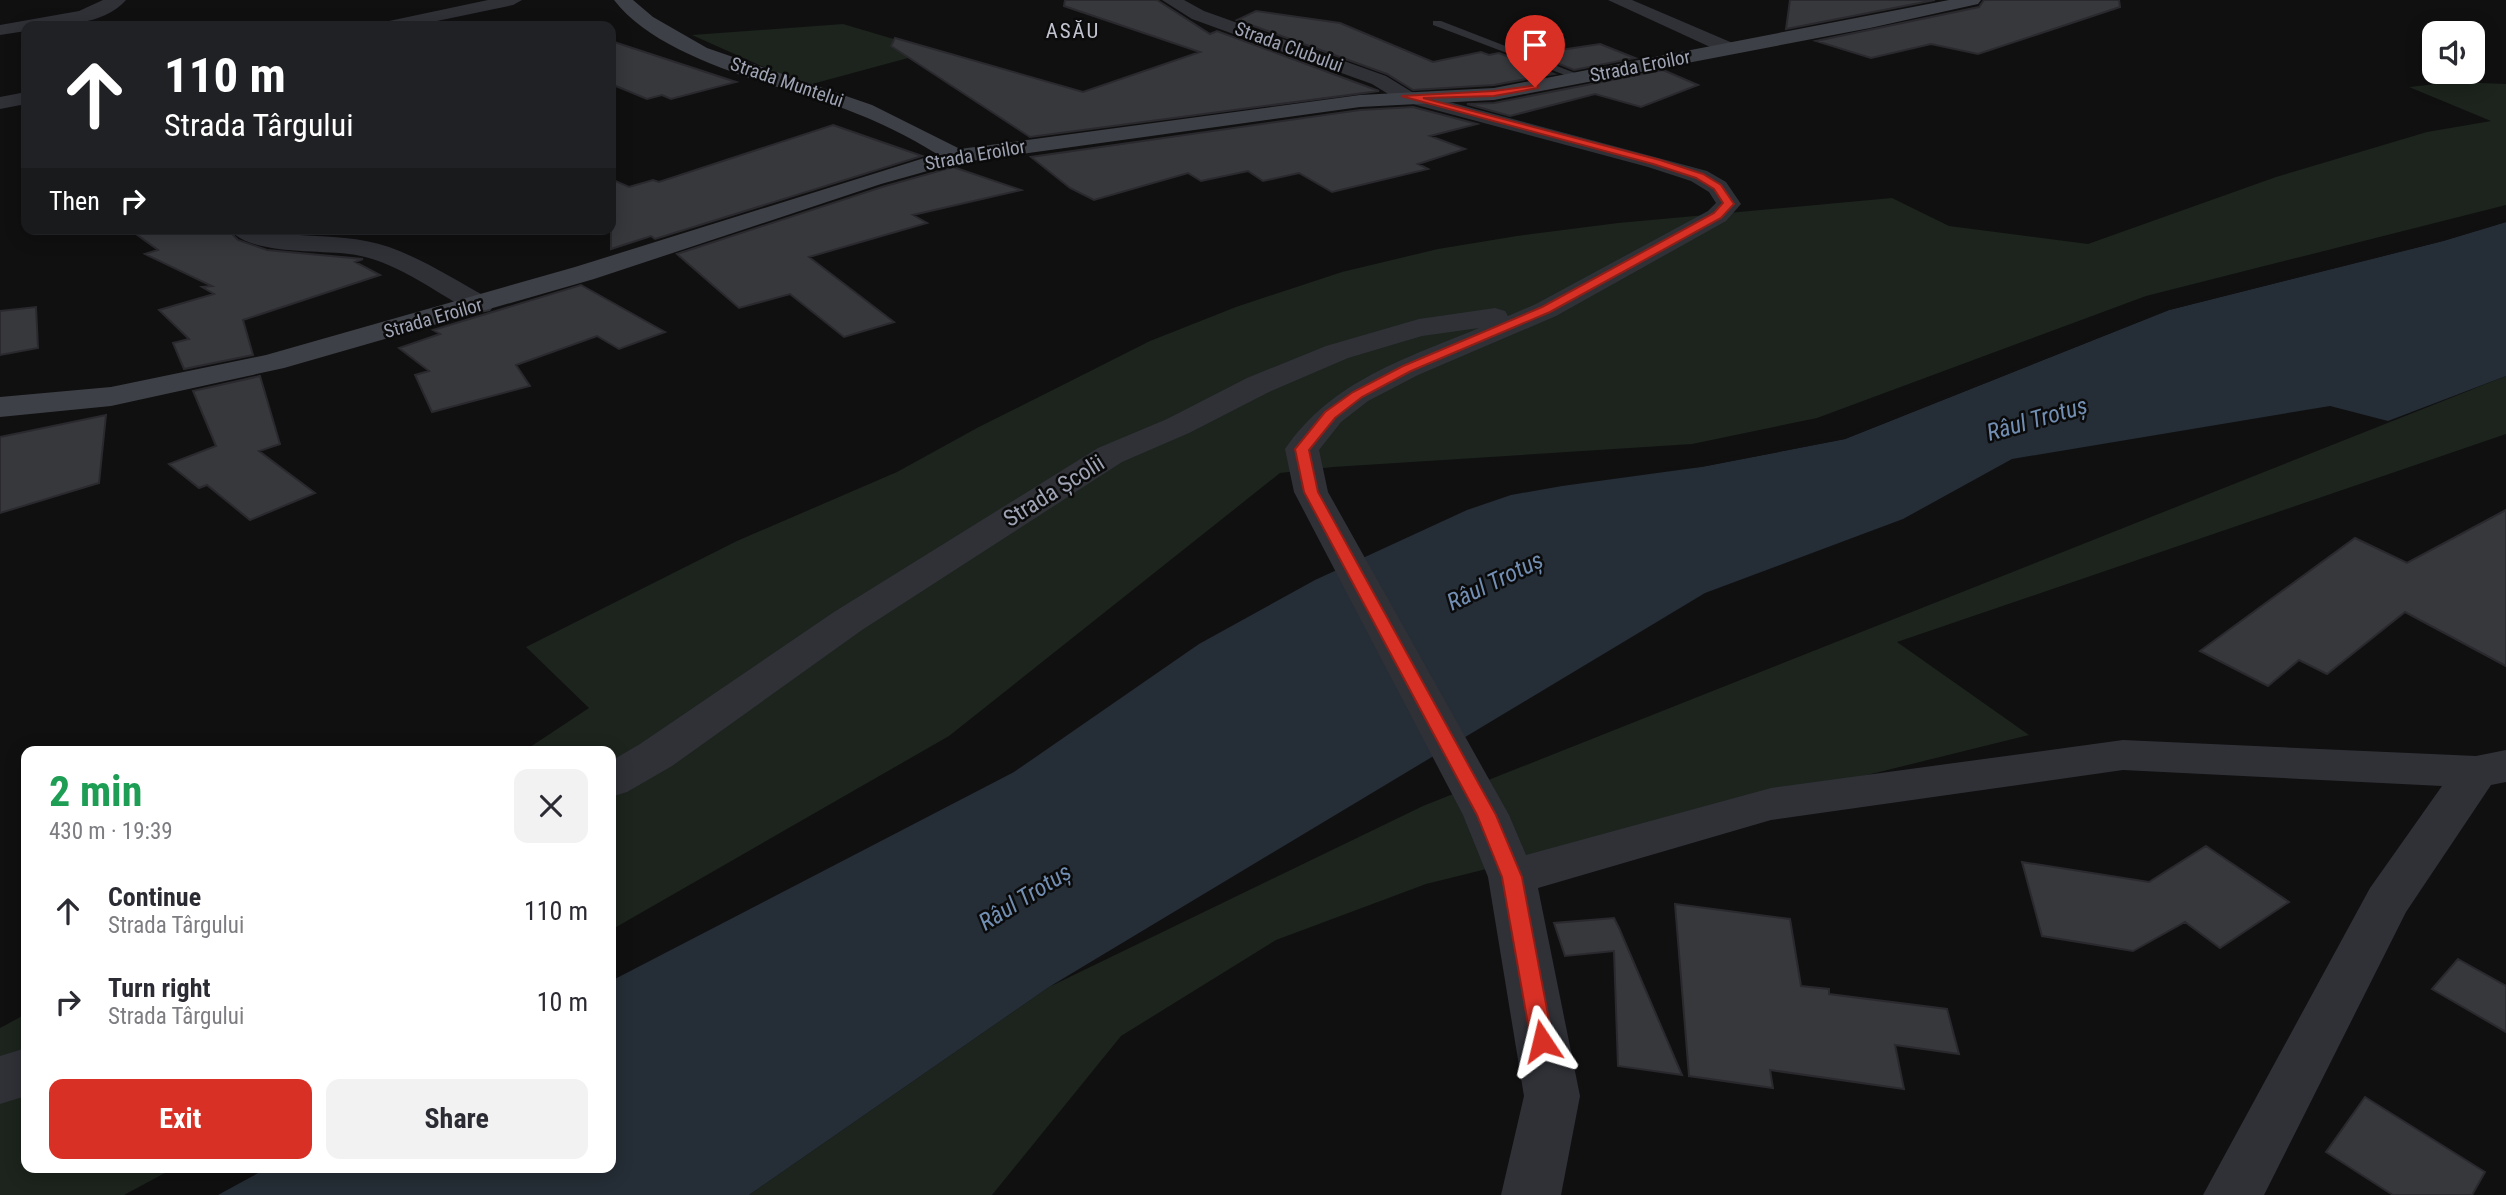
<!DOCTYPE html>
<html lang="en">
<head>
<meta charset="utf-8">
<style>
  body { margin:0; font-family:"Roboto Condensed",sans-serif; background:#f2f2f3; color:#2b2b33; height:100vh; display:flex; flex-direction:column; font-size:26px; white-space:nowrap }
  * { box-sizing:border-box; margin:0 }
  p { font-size:23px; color:#7c7c81 }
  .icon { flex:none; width:38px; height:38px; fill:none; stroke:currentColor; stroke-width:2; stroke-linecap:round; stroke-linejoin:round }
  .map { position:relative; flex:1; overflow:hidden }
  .sheet { position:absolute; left:21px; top:746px; width:595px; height:427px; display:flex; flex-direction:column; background:#fff; border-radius:14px; box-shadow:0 4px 18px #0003 }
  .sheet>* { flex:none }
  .guide { position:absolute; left:21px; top:21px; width:595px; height:214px; border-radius:14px; box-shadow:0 4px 18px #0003; background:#202124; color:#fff; overflow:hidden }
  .fabs { position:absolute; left:2422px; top:21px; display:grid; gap:14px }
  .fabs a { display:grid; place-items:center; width:63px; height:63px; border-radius:14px; background:#fff; box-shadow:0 4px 18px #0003; font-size:35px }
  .pin { position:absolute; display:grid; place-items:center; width:60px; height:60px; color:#fff; margin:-72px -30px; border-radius:50% 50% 50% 0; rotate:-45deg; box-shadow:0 0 7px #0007 }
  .pin .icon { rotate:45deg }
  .me { position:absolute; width:77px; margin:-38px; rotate:350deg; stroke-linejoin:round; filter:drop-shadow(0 0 5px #0008) }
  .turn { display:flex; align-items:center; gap:24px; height:147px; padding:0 28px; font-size:32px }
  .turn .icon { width:91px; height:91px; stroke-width:2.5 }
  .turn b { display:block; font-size:49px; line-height:60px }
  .then { display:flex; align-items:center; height:66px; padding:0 28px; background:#0003; gap:14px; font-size:26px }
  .round { display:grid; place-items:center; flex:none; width:74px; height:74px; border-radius:14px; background:#f2f2f3 }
  .headline { display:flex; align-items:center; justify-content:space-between; height:119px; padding:0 28px }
  h1 { font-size:42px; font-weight:700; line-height:52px; color:#1e9e55 }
  .action { display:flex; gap:14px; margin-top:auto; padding:14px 28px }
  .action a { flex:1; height:80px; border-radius:14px; background:#d93025; color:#fff; font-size:28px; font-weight:700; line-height:80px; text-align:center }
  .action a+a { background:#f2f2f3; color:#2b2b33 }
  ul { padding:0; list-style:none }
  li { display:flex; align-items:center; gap:21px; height:91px; padding:0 28px }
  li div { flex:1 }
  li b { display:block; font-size:26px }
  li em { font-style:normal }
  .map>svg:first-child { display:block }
  .green { fill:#1c241d }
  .water { fill:#252d36 }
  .pier { fill:#101011 }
  .building { fill:#37383c; stroke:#2a292e; stroke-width:2 }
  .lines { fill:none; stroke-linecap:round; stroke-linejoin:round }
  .lane { fill:#303137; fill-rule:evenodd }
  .street { fill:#303137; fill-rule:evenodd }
  .secondary { fill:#3e4047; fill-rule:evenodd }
  .route { fill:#d93025; stroke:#8d1f18; stroke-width:2 }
  .labels { text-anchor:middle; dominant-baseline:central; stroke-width:5; stroke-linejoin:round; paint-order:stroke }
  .far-street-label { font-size:19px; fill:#9fa4b4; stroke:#0b0b0c }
  .far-quarter-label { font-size:21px; letter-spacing:2px; fill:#c1c3cf; stroke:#0b0b0c }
  .street-label { font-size:23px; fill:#9fa4b4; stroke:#0b0b0c }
  .water-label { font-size:24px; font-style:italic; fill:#728fb3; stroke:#0b0b0c }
</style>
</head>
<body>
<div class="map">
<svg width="2506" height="1195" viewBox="0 0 2506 1195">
  <rect width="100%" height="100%" fill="#101011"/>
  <path class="green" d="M843 24 934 51 812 84 788 78 692 35Z
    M2455 82 2506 84V205L2146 296 1817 418 1692 444 1333 467 1280 473 949 736 611 930V751H524L589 708 526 647 737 541 897 472 977 428 1150 341 1236 307 1342 272 1438 249 1517 236 1618 223 1892 198 1949 226 2088 244 2276 177 2427 132 2491 121 2409 87Z
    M2506 376V434L1897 642 2029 735 1426 884 1276 940 1121 1036 992 1195H749L1049 987 1423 806Z
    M26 1014V1167H176L124 1195H0V1028Z"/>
  <path class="water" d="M2506 222V376L2388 421 2330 406 2012 459 1903 519 1705 593 1049 987 749 1195H218L269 1167H611V981L1014 772 1199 644 1315 580 1467 510 1511 495 1562 486 1701 467 1845 439 2169 310 2443 241Z"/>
  <path class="pier" d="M2506 219V222L2443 241 2169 310 1845 439 1701 467 1661 469 1844 435 2168 307 2442 238Z"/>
  <path class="building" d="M1065 0H1157L1210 34 1217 31 1379 91 1030 137 891 46 895 38 1083 92 1200 52 1064 6Z
    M1790 0H1935L1786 29Z
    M1984 0H2119L2120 7 1978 54 1931 44 1871 58 1816 41 1979 7Z
    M1256 11 1340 23 1433 62 1481 52 1489 55 1499 53 1554 74 1494 85 1413 90 1387 74 1237 20Z
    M611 41 736 82 671 99 662 95 647 99 611 84Z
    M1600 44 1635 58 1574 70 1534 54Z
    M1663 70 1698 85 1641 107 1595 94 1510 116 1467 104 1494 103Z
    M1413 107 1477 124 1430 136 1465 149 1418 164 1428 169 1332 192 1299 173 1263 181 1248 171 1201 181 1188 173 1094 200 1070 188 1031 157 1360 110Z
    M833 125 922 156 655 239 651 236 611 249V179L629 187 653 180 659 182Z
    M953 167 1021 190 913 215 927 223 809 257 894 322 844 337 790 294 739 308 677 254 882 187Z
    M129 229H227L238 240 267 250 363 259 355 262 380 275 243 320 253 355 184 369 173 343 189 339 159 310 214 294 202 287 212 286 145 254 158 250Z
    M581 285 665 332 619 349 597 336 516 365 530 386 432 412 415 375 429 371 399 348 440 334 433 330Z
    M36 307 38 348 0 355V311Z
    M260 376 280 444 259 451 315 493 250 520 207 485 199 488 169 464 216 446 193 391Z
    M106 415 99 483 0 513V437Z
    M2506 510V666L2405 612 2327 674 2299 660 2268 686 2200 651 2355 538 2407 563Z
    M2206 846 2289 902 2220 948 2185 922 2133 951 2042 936 2022 862 2149 882Z
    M1675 904 1790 919 1801 986 1829 989V994L1947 1009 1959 1054 1895 1045 1904 1089 1770 1070 1773 1088 1689 1076Z
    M1614 918 1619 928 1682 1075 1618 1066 1614 951 1565 956 1554 923Z
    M2458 959 2506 986V1032L2432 989Z
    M2365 1097 2485 1172 2472 1195H2393L2326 1152Z"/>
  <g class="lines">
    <path class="lane" d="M1433 21H1441L1588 78 1578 80 1433 25Z"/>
    <path class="street" d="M103 0H126C104 26 57 26 26 26V31L0 35V25L79 11Z
      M488 0H522L513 5 413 26H380L389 21Z
      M1162 0H1184L1204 11 1386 76 1412 92 1707 171 1726 182 1741 204 1726 221 1556 316 1418 375 1368 401 1341 422 1319 450 1328 492 1509 815 1526 855 1771 788 2123 740 2476 756 2506 750V782L2491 785 2406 912 2264 1195H2203L2370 888 2442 786 2123 770 1771 820 1538 888 1580 1096 1561 1195H1501L1524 1096 1488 877 1463 815 1294 492 1285 449C1333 380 1405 359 1479 328L1422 336 1348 358 1269 392 1189 433 1122 462 862 630 672 766 627 792 611 797V761L640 744 834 612 1098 448 1167 419 1247 378 1326 346 1419 319 1495 308 1505 311 1508 316 1536 304 1708 211 1716 203 1709 192 1691 181 1648 167 1398 100 1372 84 1192 19Z
      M1608 0H1632L1735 44 1737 48 1735 52H1721Z
      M26 92V104L0 109V97Z
      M230 229C253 229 275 233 299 235 330 237 360 237 389 247 425 260 457 281 490 299L494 305 490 311 480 313 470 311C432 290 393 259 349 254 320 250 247 255 230 229Z
      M26 1048V1096L0 1104V1056Z"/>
    <path class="secondary" d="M614 0H633L653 17 707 48 872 105 960 149 1360 95 1494 88 1949 0H1981L1978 4 1870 28 1494 100 1360 107 956 163 881 184 594 279 284 368 111 406 0 417V397L111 387 266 355 575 267 937 154C908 136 877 121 845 109 776 84 660 60 614 0Z"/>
  </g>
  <path class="route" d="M1538 85V88L1494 96 1423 98 1660 160 1703 174 1721 185 1734 204 1721 218 1550 312 1411 371 1362 397 1335 418 1309 450 1318 492 1496 815 1522 877 1553 1041 1550 1048 1542 1051 1534 1048 1531 1041 1502 877 1477 815 1304 492 1295 449 1325 412 1353 392 1403 366 1542 307 1714 213 1723 203 1714 189 1696 178 1653 164 1401 96 1494 91Z"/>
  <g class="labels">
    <g class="far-street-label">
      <text transform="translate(1289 47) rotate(20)">Strada Clubului</text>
      <text transform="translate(1640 66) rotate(-11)">Strada Eroilor</text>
      <text transform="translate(787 82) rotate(19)">Strada Muntelui</text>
      <text transform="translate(975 155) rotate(-10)">Strada Eroilor</text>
      <text transform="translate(433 318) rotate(-16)">Strada Eroilor</text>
    </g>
    <g class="far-quarter-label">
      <text x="1073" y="31">ASĂU</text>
    </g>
    <g class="street-label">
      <text transform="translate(1054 491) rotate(-32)">Strada Școlii</text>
    </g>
    <g class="water-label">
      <text transform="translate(2037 419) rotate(-16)">Râul Trotuș</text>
      <text transform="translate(1495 581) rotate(-26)">Râul Trotuș</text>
      <text transform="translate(1025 897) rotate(-32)">Râul Trotuș</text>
    </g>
  </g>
</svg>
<div class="fabs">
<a><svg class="icon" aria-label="sound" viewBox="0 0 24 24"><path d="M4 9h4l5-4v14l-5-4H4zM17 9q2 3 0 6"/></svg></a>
</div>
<div class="pin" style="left:1535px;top:87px;background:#d93025"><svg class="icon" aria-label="arrive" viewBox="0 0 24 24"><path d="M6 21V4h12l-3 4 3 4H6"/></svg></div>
<svg class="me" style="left:1542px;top:1041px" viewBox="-20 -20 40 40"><path d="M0-17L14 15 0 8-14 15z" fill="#d93025" stroke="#fff" stroke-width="4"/></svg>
<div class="guide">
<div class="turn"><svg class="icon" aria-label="ahead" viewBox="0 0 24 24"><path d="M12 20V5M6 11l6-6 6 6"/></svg><div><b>110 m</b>Strada Târgului</div></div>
<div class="then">Then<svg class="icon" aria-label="right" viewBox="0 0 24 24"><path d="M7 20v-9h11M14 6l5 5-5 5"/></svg></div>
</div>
<section class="sheet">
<div class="headline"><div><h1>2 min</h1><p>430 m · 19:39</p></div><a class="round"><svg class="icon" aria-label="close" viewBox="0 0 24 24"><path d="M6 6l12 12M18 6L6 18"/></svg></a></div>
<ul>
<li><svg class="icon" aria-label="ahead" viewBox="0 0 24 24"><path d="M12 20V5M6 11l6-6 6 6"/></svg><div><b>Continue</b><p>Strada Târgului</p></div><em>110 m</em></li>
<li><svg class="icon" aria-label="right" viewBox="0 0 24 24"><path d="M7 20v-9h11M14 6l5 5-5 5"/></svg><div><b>Turn right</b><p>Strada Târgului</p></div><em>10 m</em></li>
</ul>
<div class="action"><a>Exit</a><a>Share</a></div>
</section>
</div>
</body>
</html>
